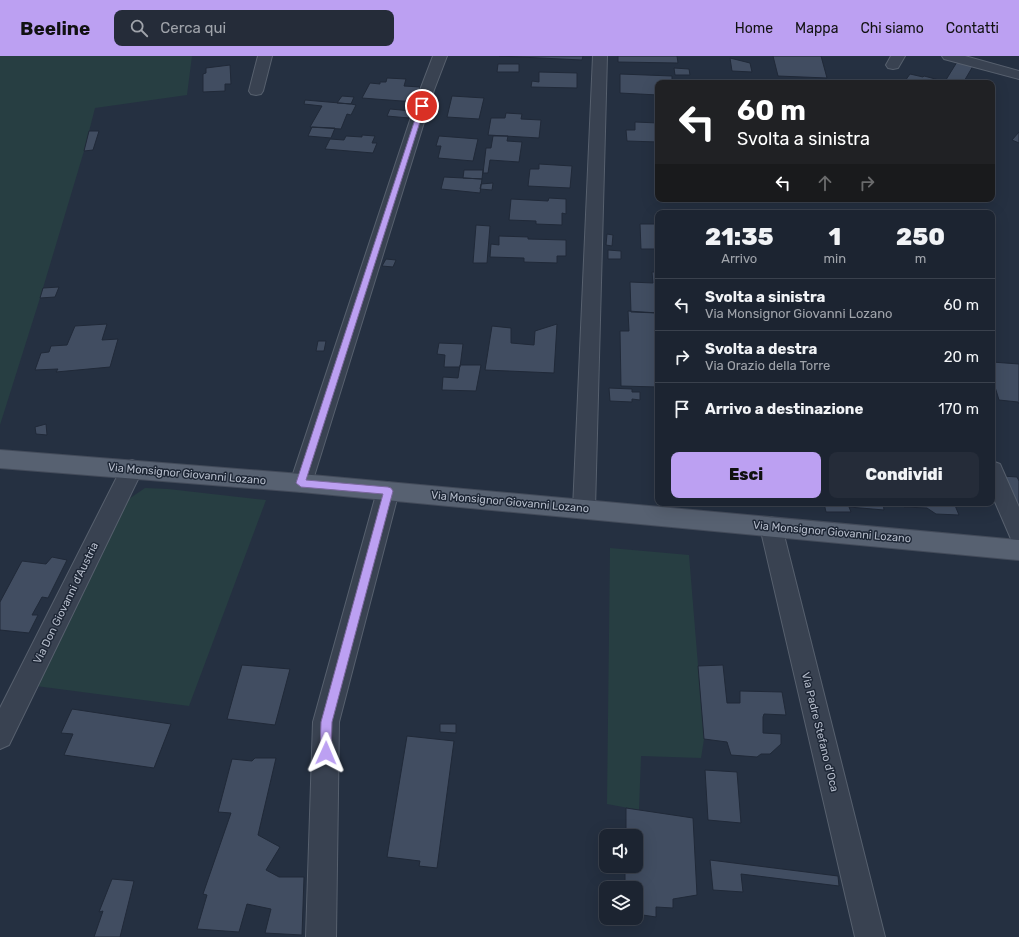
<!DOCTYPE html>
<html lang="it">
<head>
<meta charset="utf-8">
<style>
  body { margin:0; font-family:Rubik,sans-serif; background:#252c39; color:#f1f3f6; height:100vh; display:flex; flex-direction:column; font-size:15px; white-space:nowrap }
  * { box-sizing:border-box; margin:0 }
  p { font-size:13px; color:#a0a4ab }
  .icon { flex:none; width:22px; height:22px; fill:none; stroke:currentColor; stroke-width:2; stroke-linecap:round; stroke-linejoin:round }
  .map { position:relative; flex:1; overflow:hidden }
  .side { position:absolute; left:655px; top:154px; width:340px; height:296px; display:flex; flex-direction:column; background:#1c2431; border-radius:8px; box-shadow:0 4px 16px #0002,0 0 0 1px #3a414d }
  .side>* { flex:none }
  .guide { position:absolute; left:655px; top:24px; width:340px; height:122px; border-radius:8px; box-shadow:0 4px 16px #0002,0 0 0 1px #3a414d; background:#202124; color:#fff; overflow:hidden }
  .controls { position:absolute; left:599px; top:773px; display:grid; gap:8px }
  .controls a { display:grid; place-items:center; width:44px; height:44px; border-radius:8px; background:#1c2431; box-shadow:0 4px 16px #0002,0 0 0 1px #3a414d; font-size:20px }
  .pin { position:absolute; display:grid; place-items:center; width:34px; height:34px; color:#fff; margin:-17px; border:2px solid #fff; border-radius:50%; box-shadow:0 1px 4px #0007 }
  .me { position:absolute; width:44px; margin:-22px; rotate:1deg; stroke-linejoin:round; filter:drop-shadow(0 0 3px #0008) }
  .turn { display:flex; align-items:center; gap:14px; height:84px; padding:0 16px; font-size:18px }
  .turn .icon { width:52px; height:52px; stroke-width:2.5 }
  .turn b { display:block; font-size:28px; line-height:34px }
  .lanes { display:flex; align-items:center; height:38px; padding:0 16px; background:#0003; justify-content:center; gap:20px; direction:ltr }
  .lanes .off { opacity:.35 }
  .eta { display:flex; justify-content:space-evenly; align-items:center; height:68px; text-align:center }
  .eta b { font-size:24px; font-weight:800; line-height:28px }
  .action { display:flex; gap:8px; margin-top:auto; padding:8px 16px }
  .action a { flex:1; height:46px; border-radius:8px; background:#bca0f2; color:#111; font-size:16px; font-weight:800; line-height:46px; text-align:center }
  .action a+a { background:#252c39; color:#f1f3f6 }
  ul { padding:0; list-style:none }
  li { display:flex; align-items:center; gap:12px; height:52px; padding:0 16px; border-top:1px solid #3a414d }
  li div { flex:1 }
  li b { display:block; font-size:15px }
  li em { font-style:normal }
  header { display:flex; align-items:center; gap:24px; box-sizing:border-box; height:56px; padding:0 20px; background:#bca0f2; color:#111 }
  header strong { font-size:19px }
  nav { display:flex; gap:22px; margin-inline-start:auto; font-size:14px }
  .search { width:280px; height:36px; background:#252c39; display:flex; align-items:center; gap:10px; box-sizing:border-box; padding:0 14px; border-radius:8px; color:#a0a4ab; font-size:15px }
  .map>svg:first-child { display:block }
  .green { fill:#273e42 }
  .building { fill:#414d61; stroke:#202938 }
  .lines { fill:none; stroke-linecap:round; stroke-linejoin:round }
  .minor-casing { stroke:#57606e; stroke-width:2 }
  .major-casing { stroke:#434b5a; stroke-width:2 }
  .minor { fill:#394251; fill-rule:evenodd }
  .major { fill:#576171; fill-rule:evenodd }
  .route { fill:#bca0f2; stroke:#7a689d }
  .labels { text-anchor:middle; dominant-baseline:central; stroke-width:3; stroke-linejoin:round; paint-order:stroke }
  .street-label { font-size:11px; fill:#b6bdcb; stroke:#1e2736 }
</style>
</head>
<body>
<header>
<strong>Beeline</strong>
<div class="search"><svg class="icon" aria-label="search" viewBox="0 0 24 24"><circle cx="10" cy="10" r="6"/><path d="M15 15l6 6"/></svg>Cerca qui</div>
<nav><a>Home</a><a>Mappa</a><a>Chi siamo</a><a>Contatti</a></nav>
</header>
<div class="map">
<svg width="1019" height="881" viewBox="0 0 1019 881">
  <rect width="100%" height="100%" fill="#253041"/>
  <path class="green" d="M0 0H192L187 39 95 52 84 95 40 242 0 369Z
    M145 432 168 433 266 444 189 650 36 630 126 445Z
    M610 492 689 499 704 683 701 702 641 700 639 754 607 748Z"/>
  <path class="building" d="M499 0H583L582 4Z
    M618 0H677L678 7 618 6Z
    M773 0H821L827 22 778 20Z
    M730 2 750 7 752 16 732 15Z
    M957 6 973 10 963 27H944Z
    M498 8H519V16H497Z
    M230 9 231 28H225V35L203 36V18L206 17V12Z
    M674 12 689 13 690 19H675Z
    M539 16 577 17V32L531 31 532 25 539 26Z
    M620 18 672 20V27H658V39L620 37Z
    M910 18 923 21 924 20 939 24 937 27H909L905 25Z
    M387 22 406 23 404 30 420 31 415 46 362 42 370 27 380 28V26H386Z
    M342 40 354 41 351 48 337 47Z
    M452 40 484 42 479 63 447 61Z
    M305 44 351 48 356 49 351 59 347 58 341 73 310 71 322 50 304 48Z
    M390 53 412 55 409 62 387 60Z
    M506 57 522 58 521 63 541 64 539 82 488 79 491 62H505Z
    M635 66 658 67V86L627 85 626 74H635Z
    M312 71 335 72 331 82 308 80Z
    M89 75H99L93 94 84 95Z
    M1019 76V87L1012 84Z
    M362 79 375 80 372 87H377L373 97 325 93 330 83 344 84 346 80 362 81Z
    M439 80 478 83 473 105 438 102 441 90H436Z
    M493 80H508L507 85 522 86 519 106 490 104 488 117H483L486 92H491Z
    M539 108 572 110 570 132 528 130 530 113H539Z
    M464 114H483L482 123 463 122Z
    M444 121 482 123 480 137 441 133Z
    M493 127 492 134 480 133 481 128Z
    M549 142 566 143V158L562 157V169L536 168V165L509 164 511 143 548 145Z
    M640 168H658V193H641Z
    M476 169 490 170 487 207H473Z
    M607 178 613 179 612 190 606 189Z
    M499 180 528 181V183L566 184V200H557V207L524 206V202L490 201 491 188 499 189Z
    M608 194 621 195V203H608Z
    M386 203 396 204 393 211 382 210Z
    M652 216H658V257L631 256 630 226 653 227Z
    M59 231 55 241 40 242 43 232Z
    M628 255 658 257V331L621 330 620 275H629Z
    M107 268 102 284 118 283 110 311 56 316 58 313 35 314 41 297 49 296 51 290 67 289 75 270Z
    M557 268 554 317 485 314 492 270 511 272V287L534 289 535 275Z
    M318 285H326L324 295H316Z
    M439 287 463 288 460 311H444L445 299 437 298Z
    M992 306 1019 308V348L1018 346 999 344 992 321Z
    M460 309H481L476 335 442 334 443 321 458 322Z
    M609 332 632 333V336H640V344L632 343V346L610 345Z
    M46 368 47 379 36 378 35 371Z
    M1002 420 1017 421 1019 425V456Z
    M824 447H883L884 454 849 451 851 456H826Z
    M903 447H954L959 459 936 458 927 452 904 451Z
    M52 501 67 504 48 542 42 541 32 559H38L29 577 0 574V546L22 505 46 508Z
    M242 609 290 613 275 669 227 663Z
    M723 609 727 647H740V635L782 636 786 659 764 658 763 661V677L781 678V688L770 698H761L757 701 731 699 727 686 704 683 698 610Z
    M72 653 171 668 154 712 64 699 73 678 61 677Z
    M440 668H456V677L440 676Z
    M407 680 454 685 437 812 419 810 420 805 387 801Z
    M255 702H276L258 779 280 791 266 814 279 821H304L302 879 265 877 271 853 247 848 239 876 197 873 207 839 203 838 231 757 218 756 232 703 252 705Z
    M705 714 737 716 741 767 708 764Z
    M626 752 693 762 697 839 673 843V852L656 851V861L636 858V832H625V810H636V780H626Z
    M710 804 838 820 839 830 741 818 743 836 713 834Z
    M112 823 134 825 120 881H94L103 855 99 856Z"/>
  <g class="lines">
    <defs>
      <path id="minor" d="M258 0H272L263 35 261 38 256 39 251 38 249 35Z
        M433 0H447L434 34 312 427 309 433 301 436 293 433 290 427 420 34Z
        M593 0H607L595 453 592 460 584 462 576 460 573 453Z
        M891 0H905L898 12 893 13 888 12 886 9Z
        M942 0H965L1019 15V23L944 3Z
        M132 404 140 407 143 413 9 689 0 693V652L124 407Z
        M992 405 1000 408 1019 451V486L1011 483 992 439Z
        M388 426 396 429 399 435 339 666 336 881H306L313 666 377 435 380 429Z
        M771 461 779 464 782 471 885 881H855L760 471 763 464Z"/>
      <path id="major" d="M0 394 301 418 1019 484V504L301 436 0 412Z"/>
    </defs>
    <use href="#minor" class="minor-casing"/>
    <use href="#major" class="major-casing"/>
    <use href="#minor" class="minor"/>
    <use href="#major" class="major"/>
  </g>
  <path class="route" d="M420 48 425 50 306 424 388 431 391 432 393 435 332 666 331 697 330 701 326 703 322 701 320 697 321 666 383 438 301 431 296 427Z"/>
  <g class="labels">
    <g class="street-label">
      <text transform="translate(187 418) rotate(5)">Via Monsignor Giovanni Lozano</text>
      <text transform="translate(510 446) rotate(5)">Via Monsignor Giovanni Lozano</text>
      <text transform="translate(832 476) rotate(5)">Via Monsignor Giovanni Lozano</text>
      <text transform="translate(66 547) rotate(-64)">Via Don Giovanni d'Austria</text>
      <text transform="translate(820 676) rotate(76)">Via Padre Stefano d'Oca</text>
    </g>
  </g>
</svg>
<div class="controls">
<a><svg class="icon" aria-label="sound" viewBox="0 0 24 24"><path d="M4 9h4l5-4v14l-5-4H4zM17 9q2 3 0 6"/></svg></a>
<a><svg class="icon" aria-label="layers" viewBox="0 0 24 24"><path d="M12 4l9 5-9 5-9-5zM3 14l9 5 9-5"/></svg></a>
</div>
<div class="pin" style="left:422px;top:50px;background:#d93025"><svg class="icon" aria-label="arrive" viewBox="0 0 24 24"><path d="M6 21V4h12l-3 4 3 4H6"/></svg></div>
<svg class="me" style="left:326px;top:697px" viewBox="-20 -20 40 40"><path d="M0-17L14 15 0 8-14 15z" fill="#bca0f2" stroke="#fff" stroke-width="4"/></svg>
<div class="guide">
<div class="turn"><svg class="icon" aria-label="left" viewBox="0 0 24 24"><path d="M17 20v-9H6M10 6l-5 5 5 5"/></svg><div><b>60 m</b>Svolta a sinistra</div></div>
<div class="lanes"><svg class="icon" aria-label="left" viewBox="0 0 24 24"><path d="M17 20v-9H6M10 6l-5 5 5 5"/></svg><svg class="icon off" aria-label="ahead" viewBox="0 0 24 24"><path d="M12 20V5M6 11l6-6 6 6"/></svg><svg class="icon off" aria-label="right" viewBox="0 0 24 24"><path d="M7 20v-9h11M14 6l5 5-5 5"/></svg></div>
</div>
<section class="side">
<div class="eta">
<div><b>21:35</b><p>Arrivo</p></div>
<div><b>1</b><p>min</p></div>
<div><b>250</b><p>m</p></div>
</div>
<ul>
<li><svg class="icon" aria-label="left" viewBox="0 0 24 24"><path d="M17 20v-9H6M10 6l-5 5 5 5"/></svg><div><b>Svolta a sinistra</b><p>Via Monsignor Giovanni Lozano</p></div><em>60 m</em></li>
<li><svg class="icon" aria-label="right" viewBox="0 0 24 24"><path d="M7 20v-9h11M14 6l5 5-5 5"/></svg><div><b>Svolta a destra</b><p>Via Orazio della Torre</p></div><em>20 m</em></li>
<li><svg class="icon" aria-label="arrive" viewBox="0 0 24 24"><path d="M6 21V4h12l-3 4 3 4H6"/></svg><div><b>Arrivo a destinazione</b></div><em>170 m</em></li>
</ul>
<div class="action"><a>Esci</a><a>Condividi</a></div>
</section>
</div>
</body>
</html>
